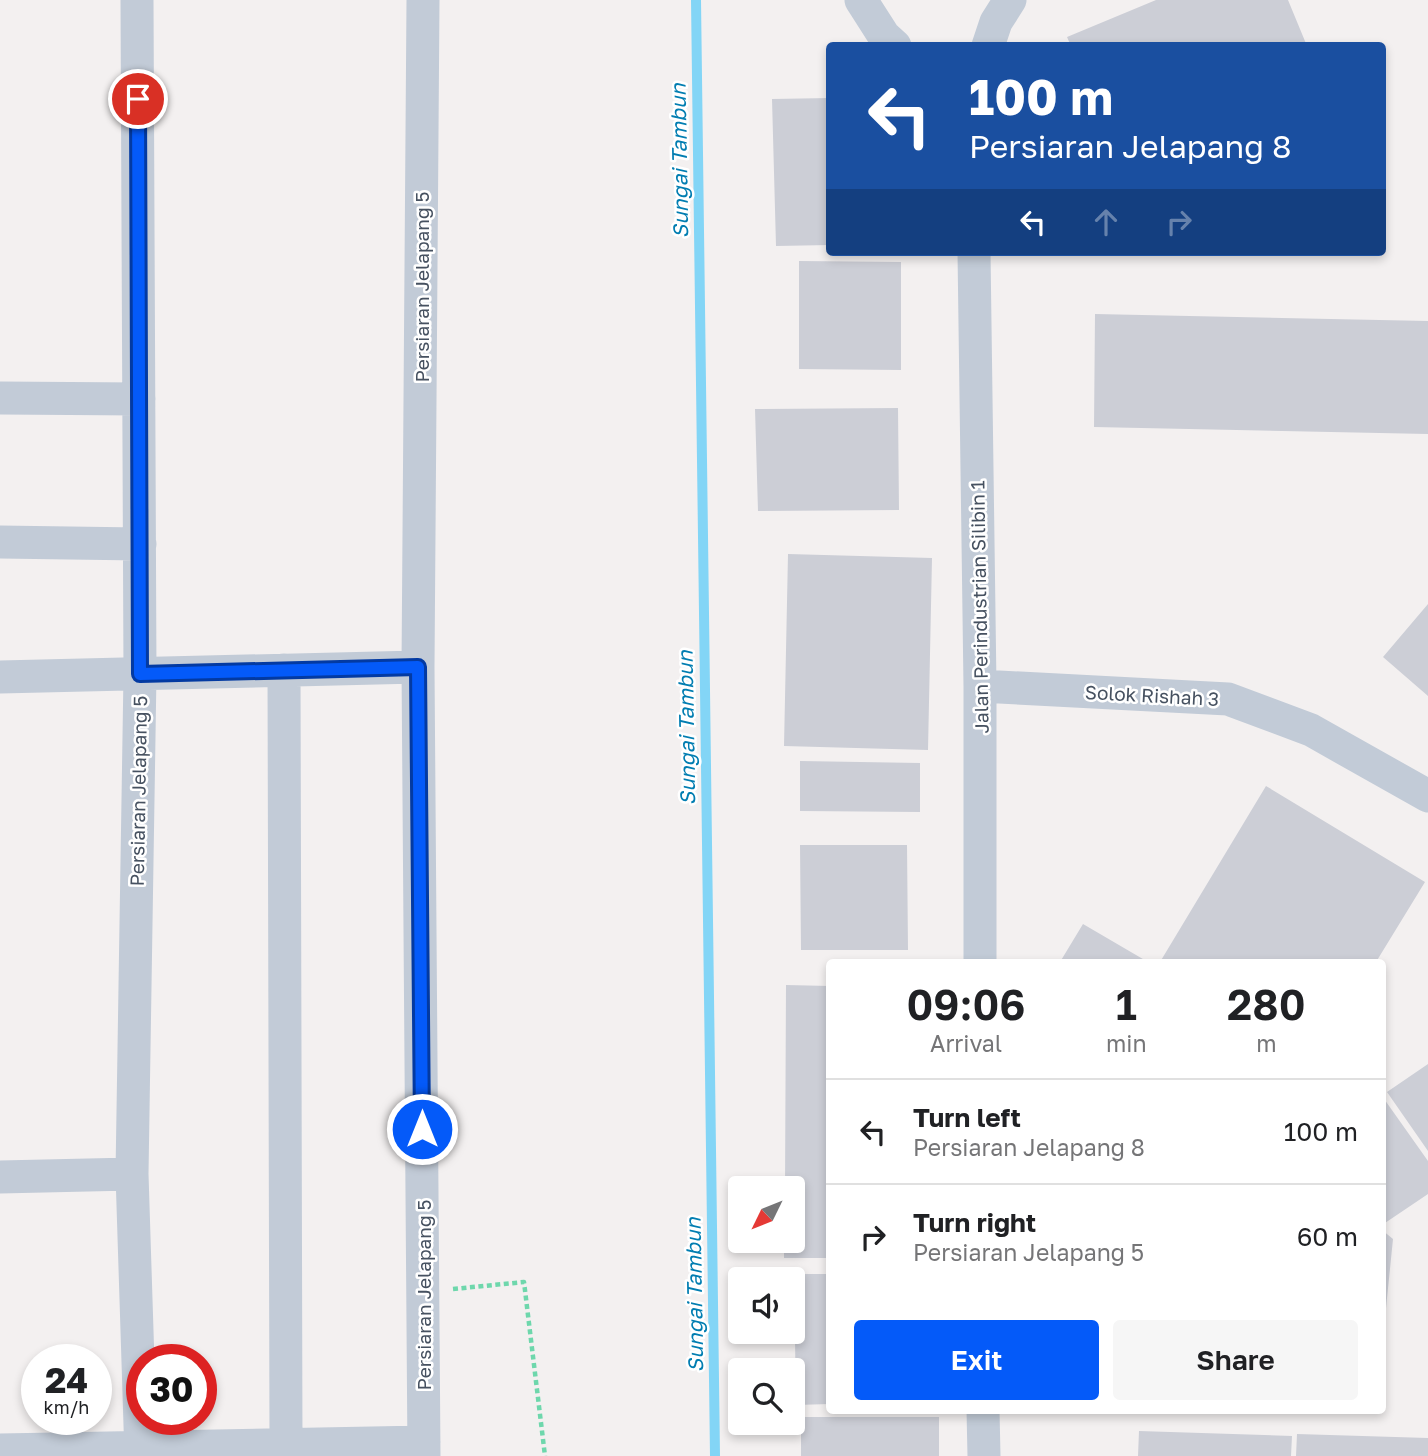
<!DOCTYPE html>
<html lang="en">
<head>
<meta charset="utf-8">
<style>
  body { margin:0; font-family:"Golos Text",sans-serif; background:#f6f6f6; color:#202124; height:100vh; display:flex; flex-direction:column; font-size:26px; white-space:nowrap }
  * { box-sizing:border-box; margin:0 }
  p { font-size:23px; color:#757577 }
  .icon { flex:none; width:38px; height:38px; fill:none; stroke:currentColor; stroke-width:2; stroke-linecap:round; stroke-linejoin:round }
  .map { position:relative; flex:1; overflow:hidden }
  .panel { position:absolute; left:826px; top:959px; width:560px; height:455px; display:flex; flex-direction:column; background:#fff; border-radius:7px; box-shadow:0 4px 10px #0003 }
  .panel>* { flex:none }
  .guide { position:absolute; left:826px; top:42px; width:560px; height:214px; border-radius:7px; box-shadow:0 4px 10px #0003; background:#1a4fa0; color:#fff; overflow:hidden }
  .needle { width:46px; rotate:227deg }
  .controls { position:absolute; left:728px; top:1176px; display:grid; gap:14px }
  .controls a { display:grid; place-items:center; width:77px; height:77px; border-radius:7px; background:#fff; box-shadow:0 4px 10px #0003; font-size:35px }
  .speed { position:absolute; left:21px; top:1344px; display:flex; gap:14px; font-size:35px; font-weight:700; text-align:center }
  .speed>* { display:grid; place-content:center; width:91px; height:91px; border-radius:50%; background:#fff; box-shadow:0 4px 10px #0003; line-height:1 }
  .speed small { font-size:18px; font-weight:400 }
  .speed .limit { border:10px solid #d22; background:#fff; color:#111 }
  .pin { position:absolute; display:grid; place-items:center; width:60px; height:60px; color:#fff; margin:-30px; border:4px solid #fff; border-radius:50%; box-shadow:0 2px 7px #0007 }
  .me { position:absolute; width:77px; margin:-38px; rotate:0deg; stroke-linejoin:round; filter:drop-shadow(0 0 5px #0008) }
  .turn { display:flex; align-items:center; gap:24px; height:147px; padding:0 28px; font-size:32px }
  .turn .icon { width:91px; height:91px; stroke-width:2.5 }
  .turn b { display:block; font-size:49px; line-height:60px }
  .lanes { display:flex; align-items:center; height:66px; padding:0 28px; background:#0003; justify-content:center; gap:35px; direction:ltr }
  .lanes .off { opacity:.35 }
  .eta { display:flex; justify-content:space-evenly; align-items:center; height:119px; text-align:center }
  .eta b { font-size:42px; font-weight:600; line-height:49px }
  .button { display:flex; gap:14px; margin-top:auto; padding:14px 28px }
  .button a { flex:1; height:80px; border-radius:7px; background:#045af9; color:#fff; font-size:28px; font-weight:600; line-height:80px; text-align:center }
  .button a+a { background:#f6f6f6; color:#202124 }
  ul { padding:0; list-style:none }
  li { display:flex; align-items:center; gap:21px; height:105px; padding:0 28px; border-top:2px solid #e0e0e0 }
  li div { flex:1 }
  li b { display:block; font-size:26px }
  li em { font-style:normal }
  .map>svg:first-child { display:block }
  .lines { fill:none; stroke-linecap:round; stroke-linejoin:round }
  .stream { stroke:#83d5f6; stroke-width:10 }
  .building { fill:#ccced6 }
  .path { stroke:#6ed7ac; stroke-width:4.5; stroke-dasharray:5 3.5; stroke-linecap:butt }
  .minor { stroke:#c2cbd7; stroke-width:33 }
  .route-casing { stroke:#033aa2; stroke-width:18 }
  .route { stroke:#045af9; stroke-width:12 }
  .labels { text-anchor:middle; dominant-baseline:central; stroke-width:5; stroke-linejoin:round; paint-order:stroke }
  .street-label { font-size:19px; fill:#465160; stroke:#fff }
  .water-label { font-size:21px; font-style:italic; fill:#017db1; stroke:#fff }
</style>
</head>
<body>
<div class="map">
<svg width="1428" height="1456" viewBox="0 0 1428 1456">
  <rect width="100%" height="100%" fill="#f3f0f0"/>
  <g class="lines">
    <path class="stream" d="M696 0 715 1456"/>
  </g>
  <path class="building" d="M1156 0H1288L1307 46H1071L1067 37Z
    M830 98V245L776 246 772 99Z
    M799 261 901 262V370L799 369Z
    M1095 314 1428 321V434L1094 427Z
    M898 408 899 510 758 511 755 409Z
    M788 554 932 558 928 750 784 746Z
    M1428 604V696L1383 657Z
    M800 761 920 763V812L800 811Z
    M1266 786 1425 882 1376 962H1160Z
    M800 845H907L908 950H801Z
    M1083 924 1148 962H1060Z
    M786 985 830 986V1258H784V1241H793V1188H785Z
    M1428 1064V1151L1387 1092Z
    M1382 1096 1428 1161V1194L1382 1225Z
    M1382 1230 1393 1239 1384 1328H1382Z
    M794 1274H830V1404L796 1405Z
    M801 1417H939V1456H801Z
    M1139 1431 1292 1436 1291 1456H1138Z
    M1297 1434 1428 1438V1456H1296Z"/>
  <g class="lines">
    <path class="path" d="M453 1289 524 1282 545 1456"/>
    <path class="minor" d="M137 0 140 674 132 1174 141 1456
      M423 0 418 667 424 1456
      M861 0 884 36 895 46
      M988 46 996 22 1010 0
      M974 252 980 686V962
      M0 398 139 399
      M0 542 140 544
      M284 670 286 1444
      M0 677 418 667
      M980 686 1228 699 1311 730 1428 796
      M0 1177 132 1174
      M983 1410 984 1456
      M0 1450 424 1442"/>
  </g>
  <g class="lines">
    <defs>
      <path id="route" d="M138 99 140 674 418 667 422 1129"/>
    </defs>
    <use href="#route" class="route-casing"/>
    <use href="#route" class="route"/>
  </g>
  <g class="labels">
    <g class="street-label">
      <text transform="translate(421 287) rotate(-90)">Persiaran Jelapang 5</text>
      <text transform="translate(979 607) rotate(-91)">Jalan Perindustrian Silibin 1</text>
      <text transform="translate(1152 695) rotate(3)">Solok Rishah 3</text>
      <text transform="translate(138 791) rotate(-89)">Persiaran Jelapang 5</text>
      <text transform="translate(423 1295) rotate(-90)">Persiaran Jelapang 5</text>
    </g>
    <g class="water-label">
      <text transform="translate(679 161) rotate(-91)">Sungai Tambun</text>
      <text transform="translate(686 728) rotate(-91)">Sungai Tambun</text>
      <text transform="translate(694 1295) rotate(-91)">Sungai Tambun</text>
    </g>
  </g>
</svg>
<div class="controls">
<a><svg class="needle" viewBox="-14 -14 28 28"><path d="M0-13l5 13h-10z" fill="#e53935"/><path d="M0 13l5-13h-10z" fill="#757577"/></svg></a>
<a><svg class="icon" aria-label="sound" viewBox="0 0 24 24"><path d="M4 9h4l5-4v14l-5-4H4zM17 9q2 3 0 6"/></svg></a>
<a><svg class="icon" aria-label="search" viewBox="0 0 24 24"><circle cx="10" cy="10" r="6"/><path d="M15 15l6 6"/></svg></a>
</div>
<div class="speed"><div>24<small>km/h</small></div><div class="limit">30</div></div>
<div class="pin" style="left:138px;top:99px;background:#d93025"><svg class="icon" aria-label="arrive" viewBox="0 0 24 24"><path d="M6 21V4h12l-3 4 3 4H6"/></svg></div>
<svg class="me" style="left:422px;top:1129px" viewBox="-20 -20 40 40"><circle r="17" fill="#045af9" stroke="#fff" stroke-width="3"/><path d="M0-11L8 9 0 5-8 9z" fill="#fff"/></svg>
<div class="guide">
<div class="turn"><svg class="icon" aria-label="left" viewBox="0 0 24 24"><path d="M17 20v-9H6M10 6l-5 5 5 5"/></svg><div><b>100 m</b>Persiaran Jelapang 8</div></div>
<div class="lanes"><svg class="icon" aria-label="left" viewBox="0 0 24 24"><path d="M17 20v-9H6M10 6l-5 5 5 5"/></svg><svg class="icon off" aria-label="ahead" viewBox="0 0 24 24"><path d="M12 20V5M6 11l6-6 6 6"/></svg><svg class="icon off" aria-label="right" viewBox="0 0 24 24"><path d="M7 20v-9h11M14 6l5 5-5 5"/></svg></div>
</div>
<section class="panel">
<div class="eta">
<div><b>09:06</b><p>Arrival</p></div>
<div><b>1</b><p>min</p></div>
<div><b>280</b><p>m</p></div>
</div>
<ul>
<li><svg class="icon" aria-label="left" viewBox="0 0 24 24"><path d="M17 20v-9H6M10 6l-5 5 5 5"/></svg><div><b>Turn left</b><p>Persiaran Jelapang 8</p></div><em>100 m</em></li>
<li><svg class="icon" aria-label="right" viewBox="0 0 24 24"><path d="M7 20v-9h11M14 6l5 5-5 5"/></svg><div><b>Turn right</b><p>Persiaran Jelapang 5</p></div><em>60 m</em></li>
</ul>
<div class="button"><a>Exit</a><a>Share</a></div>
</section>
</div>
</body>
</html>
